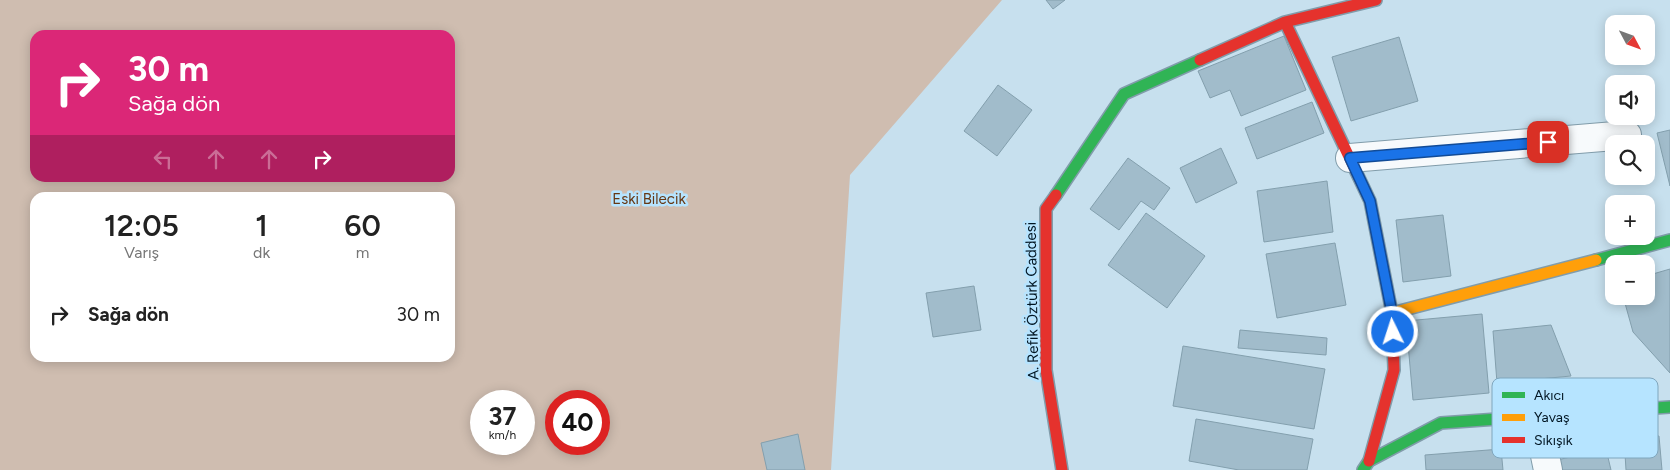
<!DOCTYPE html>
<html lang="tr">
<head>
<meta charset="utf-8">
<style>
  body { margin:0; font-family:Figtree,sans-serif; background:#f2f2f2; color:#222; height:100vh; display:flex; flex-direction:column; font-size:19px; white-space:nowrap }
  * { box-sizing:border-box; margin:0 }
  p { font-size:16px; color:#767676 }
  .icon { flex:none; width:28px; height:28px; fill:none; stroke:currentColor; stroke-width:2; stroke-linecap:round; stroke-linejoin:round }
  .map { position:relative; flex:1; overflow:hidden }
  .side { position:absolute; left:30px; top:192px; width:425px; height:170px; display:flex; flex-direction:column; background:#fff; border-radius:15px; box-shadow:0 2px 12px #0003 }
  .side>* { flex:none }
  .banner { position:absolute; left:30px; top:30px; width:425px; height:152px; border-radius:15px; box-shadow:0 2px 12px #0003; background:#db2777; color:#fff; overflow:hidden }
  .needle { width:32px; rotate:131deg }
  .controls { position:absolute; left:1605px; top:15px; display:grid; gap:10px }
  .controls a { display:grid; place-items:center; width:50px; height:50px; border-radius:10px; background:#fff; box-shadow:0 2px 12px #0003; font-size:25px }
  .speed { position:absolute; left:470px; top:390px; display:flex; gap:10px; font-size:25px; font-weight:700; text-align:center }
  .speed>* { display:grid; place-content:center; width:65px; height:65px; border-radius:50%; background:#fff; box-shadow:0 2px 12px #0003; line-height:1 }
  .speed small { font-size:12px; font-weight:400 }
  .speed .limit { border:8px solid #d22; background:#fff; color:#111 }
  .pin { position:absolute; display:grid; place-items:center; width:42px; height:42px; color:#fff; margin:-21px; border-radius:10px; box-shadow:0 2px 8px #0006 }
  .me { position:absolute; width:55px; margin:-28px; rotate:356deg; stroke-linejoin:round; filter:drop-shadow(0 0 4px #0008) }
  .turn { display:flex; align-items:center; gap:18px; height:105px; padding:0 15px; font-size:22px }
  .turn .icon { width:65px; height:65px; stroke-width:2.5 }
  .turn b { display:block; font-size:35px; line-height:42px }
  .lanes { display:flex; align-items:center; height:48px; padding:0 15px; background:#0003; justify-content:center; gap:25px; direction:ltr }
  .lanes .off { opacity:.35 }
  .eta { display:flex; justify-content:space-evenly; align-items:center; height:85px; text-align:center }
  .eta b { font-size:30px; font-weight:600; line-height:35px }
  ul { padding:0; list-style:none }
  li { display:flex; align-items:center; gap:15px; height:75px; padding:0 15px }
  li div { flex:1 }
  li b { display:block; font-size:19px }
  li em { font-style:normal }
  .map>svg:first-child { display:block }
  .green { fill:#cfbdb0; fill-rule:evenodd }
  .building { fill:#a1bccb; stroke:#839fad }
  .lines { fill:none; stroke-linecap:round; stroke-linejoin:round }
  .street-casing { stroke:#819caa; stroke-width:30 }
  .fast-casing { stroke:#819caa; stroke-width:14 }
  .slow-casing { stroke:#819caa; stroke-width:14 }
  .jam-casing { stroke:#819caa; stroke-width:14 }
  .street { stroke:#f7fafc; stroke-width:28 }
  .fast { stroke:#30b455; stroke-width:11 }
  .slow { stroke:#ff9f0a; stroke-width:11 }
  .jam { stroke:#e5322d; stroke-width:11 }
  .route-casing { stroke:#114b97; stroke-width:12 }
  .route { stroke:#1a73e8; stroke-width:9 }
  .labels { text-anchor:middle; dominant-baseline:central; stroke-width:5; stroke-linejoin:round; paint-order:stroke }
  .park-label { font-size:15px; fill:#663713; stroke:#b6e4ff }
  .street-label { font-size:15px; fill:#001522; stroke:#b6e4ff }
  .key { fill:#b6e4ff; stroke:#7fa6bd; stroke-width:1 }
  .key-label { font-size:14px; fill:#001522 }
</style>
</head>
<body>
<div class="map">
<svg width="1670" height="470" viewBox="0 0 1670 470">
  <rect width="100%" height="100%" fill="#c7e0ee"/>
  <path class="green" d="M0 0H1002L850 175 831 470H0ZM35 35H450V178H35ZM35 198H450V358H35ZM481 401H524V444H481ZM556 401H599V444H556Z"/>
  <path class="building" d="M1046 0H1065L1053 9Z
    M1284 36 1306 90 1241 116 1230 90 1210 98 1198 71Z
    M1399 37 1418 101 1351 121 1332 57Z
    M998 85 1032 110 997 156 964 131Z
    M1312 102 1324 133 1257 159 1245 128Z
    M1670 130V186L1657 133Z
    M1221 148 1237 183 1196 203 1180 168Z
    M1128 158 1170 188 1154 210 1141 201 1119 230 1090 209Z
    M1327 181 1333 232 1264 242 1257 191Z
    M1146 213 1205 256 1167 308 1108 265Z
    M1443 215 1451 276 1403 282 1396 220Z
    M1335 243 1346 305 1277 318 1266 254Z
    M1670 269V373L1633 332 1623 296H1646V276Z
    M974 286 981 330 933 337 926 293Z
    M1482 314 1489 393 1413 400 1406 321Z
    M1551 325 1571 376 1497 383 1493 331Z
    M1240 330 1327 338 1326 355 1238 348Z
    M1183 346 1325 369 1314 429 1173 406Z
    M1196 419 1313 439 1307 470H1239L1189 461Z
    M798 434 805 470H767L761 443Z
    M1659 436 1662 470H1626L1624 438Z
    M1501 449 1503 470H1426L1425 455Z
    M1606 449 1611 470H1559L1557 460Z"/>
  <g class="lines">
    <defs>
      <path id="street" d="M1350 158 1627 135
        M1537 417 1548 470"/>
      <path id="fast" d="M1056 195 1124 94 1200 60
        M1596 260 1670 240
        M1363 470 1369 461 1441 423 1670 407"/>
      <path id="slow" d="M1392 313 1596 260"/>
      <path id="jam" d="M1285 22 1370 201 1392 313 1394 370 1369 461
        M1200 60 1285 22 1376 0
        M1056 195 1046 209V370L1062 470"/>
    </defs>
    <use href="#street" class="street-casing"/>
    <use href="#fast" class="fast-casing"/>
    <use href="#slow" class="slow-casing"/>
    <use href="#jam" class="jam-casing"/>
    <use href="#street" class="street"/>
    <use href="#fast" class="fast"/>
    <use href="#slow" class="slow"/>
    <use href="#jam" class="jam"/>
  </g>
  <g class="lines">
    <defs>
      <path id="route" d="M1393 332 1392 313 1370 201 1350 158 1548 142"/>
    </defs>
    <use href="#route" class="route-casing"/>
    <use href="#route" class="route"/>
  </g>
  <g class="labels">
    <g class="park-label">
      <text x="649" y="199">Eski Bilecik</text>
    </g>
    <g class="street-label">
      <text transform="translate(1032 301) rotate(-91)">A. Refik Öztürk Caddesi</text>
    </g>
  </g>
  <rect x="1492" y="378" width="166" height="80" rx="8" class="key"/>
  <rect x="1502" y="392" width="23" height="6" fill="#30b455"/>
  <rect x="1502" y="414" width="23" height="7" fill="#ff9f0a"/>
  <rect x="1502" y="437" width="23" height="6" fill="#e5322d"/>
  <g class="key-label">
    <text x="1534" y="400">Akıcı</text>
    <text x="1534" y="422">Yavaş</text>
    <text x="1534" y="445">Sıkışık</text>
  </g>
</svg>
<div class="controls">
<a><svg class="needle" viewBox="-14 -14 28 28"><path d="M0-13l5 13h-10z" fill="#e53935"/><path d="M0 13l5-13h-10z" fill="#767676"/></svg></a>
<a><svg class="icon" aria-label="sound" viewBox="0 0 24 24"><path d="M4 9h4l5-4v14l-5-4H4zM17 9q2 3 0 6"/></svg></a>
<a><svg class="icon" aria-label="search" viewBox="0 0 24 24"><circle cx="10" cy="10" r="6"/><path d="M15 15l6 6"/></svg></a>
<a>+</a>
<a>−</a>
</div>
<div class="speed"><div>37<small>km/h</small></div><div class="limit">40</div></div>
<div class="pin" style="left:1548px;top:142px;background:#d93025"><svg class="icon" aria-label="arrive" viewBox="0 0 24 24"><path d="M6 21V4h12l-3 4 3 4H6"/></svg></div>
<svg class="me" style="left:1393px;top:332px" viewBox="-20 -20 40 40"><circle r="17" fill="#1a73e8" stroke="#fff" stroke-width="3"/><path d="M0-11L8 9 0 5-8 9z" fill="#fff"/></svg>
<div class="banner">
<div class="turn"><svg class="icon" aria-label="right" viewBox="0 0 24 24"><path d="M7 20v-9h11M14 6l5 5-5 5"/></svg><div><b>30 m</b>Sağa dön</div></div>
<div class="lanes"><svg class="icon off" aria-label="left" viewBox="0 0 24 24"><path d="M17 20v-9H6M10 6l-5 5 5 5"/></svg><svg class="icon off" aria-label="ahead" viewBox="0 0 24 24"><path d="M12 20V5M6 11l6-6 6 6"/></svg><svg class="icon off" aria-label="ahead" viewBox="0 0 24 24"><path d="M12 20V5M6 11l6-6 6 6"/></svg><svg class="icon" aria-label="right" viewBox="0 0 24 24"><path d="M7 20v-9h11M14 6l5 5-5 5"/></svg></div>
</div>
<section class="side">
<div class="eta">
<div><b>12:05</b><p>Varış</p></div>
<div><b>1</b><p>dk</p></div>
<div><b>60</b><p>m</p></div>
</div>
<ul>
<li><svg class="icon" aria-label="right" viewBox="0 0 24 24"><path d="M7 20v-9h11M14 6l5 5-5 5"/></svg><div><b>Sağa dön</b></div><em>30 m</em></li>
</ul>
</section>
</div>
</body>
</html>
